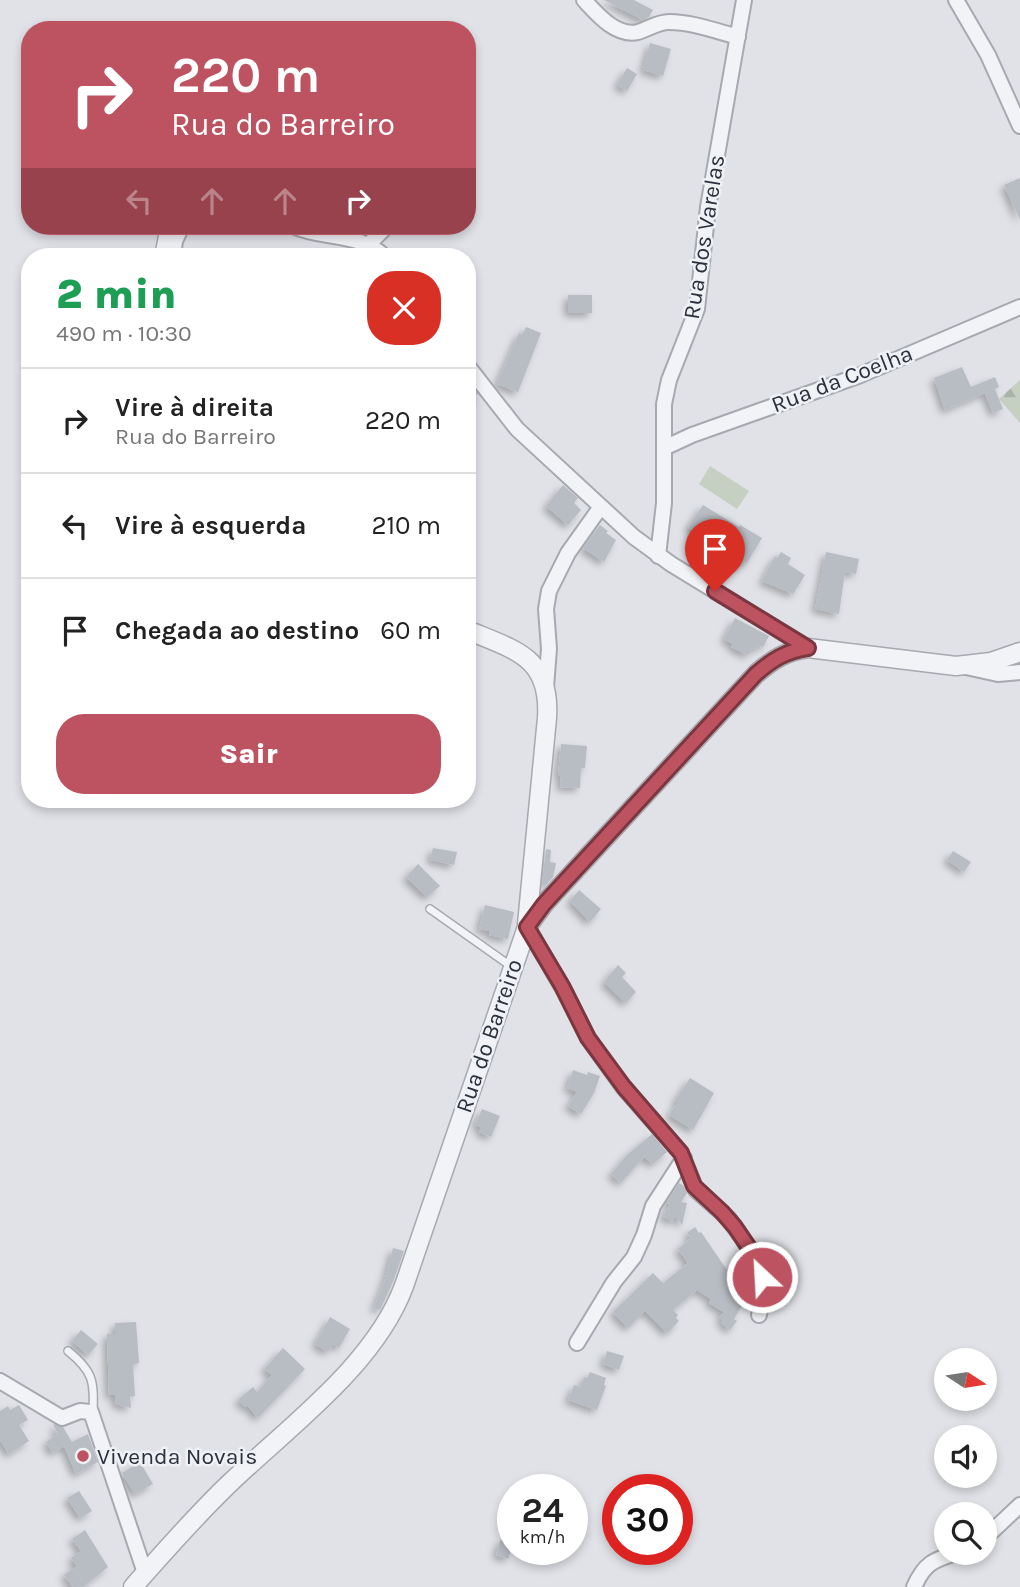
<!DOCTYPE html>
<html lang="pt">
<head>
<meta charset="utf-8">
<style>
  body { margin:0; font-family:Karla,sans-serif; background:#f6f6f6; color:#222; height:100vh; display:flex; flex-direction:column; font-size:26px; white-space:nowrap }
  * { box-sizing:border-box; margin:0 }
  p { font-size:23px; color:#767676 }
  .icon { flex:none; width:38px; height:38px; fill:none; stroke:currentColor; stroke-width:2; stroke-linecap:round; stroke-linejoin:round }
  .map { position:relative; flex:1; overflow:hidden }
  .sheet { position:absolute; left:21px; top:248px; width:455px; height:560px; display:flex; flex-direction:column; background:#fff; border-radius:28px; box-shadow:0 4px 10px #0003 }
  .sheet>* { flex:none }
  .banner { position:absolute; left:21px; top:21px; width:455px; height:214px; border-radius:28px; box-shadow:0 4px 10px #0003; background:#bd5361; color:#fff; overflow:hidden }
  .needle { width:46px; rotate:102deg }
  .fabs { position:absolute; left:934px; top:1348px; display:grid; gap:14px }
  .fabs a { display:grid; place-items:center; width:63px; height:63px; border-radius:50%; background:#fff; box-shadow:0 4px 10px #0003; font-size:35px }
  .speed { position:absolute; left:497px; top:1474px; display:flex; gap:14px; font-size:35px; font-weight:700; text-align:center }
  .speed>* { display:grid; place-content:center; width:91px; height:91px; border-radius:50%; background:#fff; box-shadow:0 4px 10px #0003; line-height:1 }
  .speed small { font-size:18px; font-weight:400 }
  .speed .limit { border:10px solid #d22; background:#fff; color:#111 }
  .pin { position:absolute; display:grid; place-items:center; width:60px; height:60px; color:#fff; margin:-72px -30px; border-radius:50% 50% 50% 0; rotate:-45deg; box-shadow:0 0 7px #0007 }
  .pin .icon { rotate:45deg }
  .me { position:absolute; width:77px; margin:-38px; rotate:335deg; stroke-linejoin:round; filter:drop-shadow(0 0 5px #0008) }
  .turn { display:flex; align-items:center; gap:24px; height:147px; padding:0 35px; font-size:32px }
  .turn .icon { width:91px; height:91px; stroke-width:2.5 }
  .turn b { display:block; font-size:49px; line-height:60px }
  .lanes { display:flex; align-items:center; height:66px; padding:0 35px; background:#0003; justify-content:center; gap:35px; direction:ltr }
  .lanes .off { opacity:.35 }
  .round { display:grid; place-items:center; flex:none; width:74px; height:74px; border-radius:28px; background:#f6f6f6 }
  .headline { display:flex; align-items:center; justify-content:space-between; height:119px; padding:0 35px }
  h1 { font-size:42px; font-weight:800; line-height:52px; color:#1e9e55 }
  .primary-button { display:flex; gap:14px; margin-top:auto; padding:14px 35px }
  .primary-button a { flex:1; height:80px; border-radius:28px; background:#bd5361; color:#fff; font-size:28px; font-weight:800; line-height:80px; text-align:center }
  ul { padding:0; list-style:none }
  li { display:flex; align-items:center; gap:21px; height:105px; padding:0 35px; border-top:2px solid #e0e0e0 }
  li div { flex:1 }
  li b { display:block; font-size:26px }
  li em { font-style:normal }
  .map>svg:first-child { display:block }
  .grass { fill:#c5d0c2 }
  .forest { fill:url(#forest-firs) }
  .building { fill:#b8bcc3; filter:url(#shadow) }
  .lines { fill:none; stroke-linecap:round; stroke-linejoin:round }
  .service-casing { stroke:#a6a9b0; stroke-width:10 }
  .minor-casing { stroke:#a6a9b0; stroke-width:18 }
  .tertiary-casing { stroke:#a6a9b0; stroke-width:21 }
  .service { stroke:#f2f3f6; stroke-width:7 }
  .minor { stroke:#f2f3f6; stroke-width:14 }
  .tertiary { stroke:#f2f3f6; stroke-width:18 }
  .route-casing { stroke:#7b363f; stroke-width:18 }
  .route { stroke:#bd5361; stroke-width:12 }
  .poi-dot { fill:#bd5361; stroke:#eff1f5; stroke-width:2.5 }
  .labels { text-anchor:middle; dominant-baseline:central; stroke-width:5; stroke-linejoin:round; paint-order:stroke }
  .street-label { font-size:23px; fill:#2a303c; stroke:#eff1f5 }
  .poi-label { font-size:23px; fill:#2a303c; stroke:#eff1f5; text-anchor:start }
</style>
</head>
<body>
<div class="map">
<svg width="1020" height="1587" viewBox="0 0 1020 1587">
  <defs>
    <pattern id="forest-firs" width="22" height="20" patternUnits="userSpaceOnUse" patternTransform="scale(1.75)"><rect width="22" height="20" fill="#c5d0c2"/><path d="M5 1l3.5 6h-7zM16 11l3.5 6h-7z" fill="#a9b3a8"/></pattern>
    <filter id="shadow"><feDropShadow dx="-4" dy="4" stdDeviation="3.5" flood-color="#0004"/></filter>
  </defs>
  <rect width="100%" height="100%" fill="#e0e2e7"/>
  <path class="grass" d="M710 466 749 491 737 509 699 484Z"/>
  <path class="forest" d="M1020 380V423L999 399Z"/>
  <path class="building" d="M604 0H634L653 10 649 17 643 20Z
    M650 43 671 49 663 76 643 70Z
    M627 68 637 74 627 91 617 85Z
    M1020 178V220L1004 185Z
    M568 295H592V313H568Z
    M526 327 541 333 518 392 497 384 519 333 522 335Z
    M962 367 971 387 995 377 999 387 995 389 1003 409 993 413 985 393 945 410 934 378Z
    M467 381 478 394 467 402Z
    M563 485 578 498 574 503 581 510 568 525 546 506Z
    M703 505 739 527 740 525 762 538 747 563 742 560 739 566 725 558 729 552 710 540 707 545 695 538 698 534 688 527Z
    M600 525 608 531 606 533 616 540 604 562 583 548Z
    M781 552 791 558 788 564 805 575 793 594 762 581 775 556 777 558Z
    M826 552 859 559 856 574 845 572 839 614 815 609Z
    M735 618 769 636 763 647 758 645 756 650 752 648 748 655 731 647 733 644 724 639Z
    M561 744 587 746 585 768H581L580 788 560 787 561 776H558Z
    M433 848 457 852 454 865 430 860Z
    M546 849 551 850 550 862 556 863 553 877 545 886 542 885Z
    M953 851 971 862 964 872 947 860Z
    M418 864 440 886 427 897 406 877Z
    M579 890 601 909 590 922 570 901Z
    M485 905 514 912 508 939 489 935 490 931 479 929Z
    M618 965 626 973 622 977 636 992 626 1003 604 982Z
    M573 1070 587 1075 588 1072 600 1076 594 1093 581 1114 568 1106 577 1092 567 1088Z
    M690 1078 714 1093 693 1130 669 1115 678 1102 675 1101Z
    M482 1109 500 1116 491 1137 479 1132 481 1127 475 1125Z
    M652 1134 667 1152 653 1164 644 1157 621 1183 611 1174 627 1155Z
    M679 1183 684 1186 687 1193 681 1202 687 1203 682 1225 675 1216 672 1222 663 1216 670 1204 667 1202Z
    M695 1227 699 1233 701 1232 727 1270 746 1261 752 1279 750 1283 752 1287 734 1319 737 1321 730 1330 721 1323 723 1320 719 1317 724 1312 709 1303 711 1299 697 1290 673 1310 678 1315 676 1318 679 1321 667 1333 645 1311 628 1328 613 1312 653 1273 663 1283 688 1263 678 1249 691 1238 687 1233Z
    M393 1248 404 1251 393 1282 380 1310 374 1308 385 1279Z
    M330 1317 350 1329 339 1348 333 1344 328 1352 315 1344Z
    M136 1322 139 1363 133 1365 135 1396 130 1397 131 1408 116 1404 115 1394 109 1395 107 1334H115V1323Z
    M81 1330 98 1344 88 1355 72 1341Z
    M283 1348 305 1369 258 1418 247 1405 245 1407 238 1400 253 1387 257 1392 272 1375 264 1369Z
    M607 1351 624 1356 619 1370 603 1364Z
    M590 1372 606 1378 604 1385 606 1386 597 1410 568 1400 574 1385 581 1387 584 1377 587 1378Z
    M19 1405 28 1420 19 1425 29 1441 9 1454 0 1440V1411L8 1406 10 1410Z
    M53 1424 63 1427 72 1442 88 1434 98 1462 76 1474 64 1446 53 1453 46 1442 58 1434Z
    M140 1462 153 1484 135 1494 122 1473Z
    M79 1491 92 1511 80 1518 67 1498Z
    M85 1530 108 1567 83 1587H73L64 1575 77 1566 71 1558 81 1551 72 1539Z
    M500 1540 513 1544 508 1559 496 1555Z"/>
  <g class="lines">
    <defs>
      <path id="service" d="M430 909 512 967
        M68 1351C94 1372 94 1381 93 1414"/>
      <path id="minor" d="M584 0C597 14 616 37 638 32 648 29 658 22 669 22 692 22 716 31 738 37
        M956 0 988 55 1020 126
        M293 226C324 240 360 232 385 257
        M369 244 387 226
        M173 257 175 241 182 226
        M467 365 517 429 634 537 671 564 808 648
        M664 448 692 435 858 376 1020 307
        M658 556 664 503V404L669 380 697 309 708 207 744 0
        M966 667 998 674 1020 672
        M546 687 549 649 546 609 549 591 568 553 600 508
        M527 927 565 992 588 1038 623 1087 681 1153 696 1190 729 1219 754 1255 762 1277V1298L759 1315
        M577 1343 614 1282 634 1257 644 1235 653 1206 684 1158
        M0 1381 62 1418 80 1411 91 1412 145 1573
        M985 1538 1020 1505
        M914 1587C925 1562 934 1560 959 1552"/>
      <path id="tertiary" d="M164 257 170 226
        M467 630C515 650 551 657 547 718L527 924
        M133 1587C165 1551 197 1514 232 1481 291 1425 375 1364 404 1286L527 927 544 904 756 674C772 660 786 651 808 648L956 666 991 662 1020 652"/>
    </defs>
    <use href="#service" class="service-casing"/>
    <use href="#minor" class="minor-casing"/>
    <use href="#tertiary" class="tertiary-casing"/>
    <use href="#service" class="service"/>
    <use href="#minor" class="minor"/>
    <use href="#tertiary" class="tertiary"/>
  </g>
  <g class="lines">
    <defs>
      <path id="route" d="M715 591 808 648C786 651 772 660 756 674L544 904 527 927 562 986 588 1038 624 1087 681 1153 694 1186 722 1212 735 1227 754 1255 762 1277"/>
    </defs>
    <use href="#route" class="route-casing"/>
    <use href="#route" class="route"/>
  </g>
  <circle class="poi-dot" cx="83" cy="1456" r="7"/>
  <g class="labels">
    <g class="street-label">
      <text transform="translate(704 237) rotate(-81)">Rua dos Varelas</text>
      <text transform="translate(842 379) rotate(-21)">Rua da Coelha</text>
      <text transform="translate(489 1036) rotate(-71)">Rua do Barreiro</text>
    </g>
    <g class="poi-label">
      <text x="97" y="1456">Vivenda Novais</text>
    </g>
  </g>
</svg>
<div class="fabs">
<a><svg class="needle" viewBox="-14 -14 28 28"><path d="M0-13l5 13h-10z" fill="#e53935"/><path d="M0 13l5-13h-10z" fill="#767676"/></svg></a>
<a><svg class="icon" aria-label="sound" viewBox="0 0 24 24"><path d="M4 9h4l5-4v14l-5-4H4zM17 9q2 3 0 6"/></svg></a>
<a><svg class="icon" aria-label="search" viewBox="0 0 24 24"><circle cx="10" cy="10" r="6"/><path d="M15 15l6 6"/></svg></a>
</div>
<div class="speed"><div>24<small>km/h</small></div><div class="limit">30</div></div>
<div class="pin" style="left:715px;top:591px;background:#d93025"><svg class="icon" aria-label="arrive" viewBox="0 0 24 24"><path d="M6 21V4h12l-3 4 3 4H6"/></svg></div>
<svg class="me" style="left:762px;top:1277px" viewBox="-20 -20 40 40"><circle r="17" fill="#bd5361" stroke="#fff" stroke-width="3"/><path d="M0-11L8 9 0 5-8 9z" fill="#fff"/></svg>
<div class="banner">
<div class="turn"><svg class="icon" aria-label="right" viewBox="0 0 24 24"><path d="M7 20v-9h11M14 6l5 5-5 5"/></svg><div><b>220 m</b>Rua do Barreiro</div></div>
<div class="lanes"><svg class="icon off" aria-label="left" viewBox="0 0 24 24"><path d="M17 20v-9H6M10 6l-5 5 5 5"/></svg><svg class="icon off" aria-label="ahead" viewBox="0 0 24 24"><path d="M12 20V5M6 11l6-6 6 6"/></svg><svg class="icon off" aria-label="ahead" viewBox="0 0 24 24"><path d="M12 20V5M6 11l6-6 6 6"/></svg><svg class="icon" aria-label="right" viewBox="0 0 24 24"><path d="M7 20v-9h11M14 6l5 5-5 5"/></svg></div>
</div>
<section class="sheet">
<div class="headline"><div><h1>2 min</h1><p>490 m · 10:30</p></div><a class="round" style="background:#d93025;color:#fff"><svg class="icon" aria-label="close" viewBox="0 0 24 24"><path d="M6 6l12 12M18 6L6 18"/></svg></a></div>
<ul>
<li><svg class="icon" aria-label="right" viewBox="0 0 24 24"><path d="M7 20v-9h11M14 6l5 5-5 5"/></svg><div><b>Vire à direita</b><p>Rua do Barreiro</p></div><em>220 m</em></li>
<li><svg class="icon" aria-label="left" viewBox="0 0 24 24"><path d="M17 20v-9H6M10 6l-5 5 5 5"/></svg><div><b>Vire à esquerda</b></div><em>210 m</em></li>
<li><svg class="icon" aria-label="arrive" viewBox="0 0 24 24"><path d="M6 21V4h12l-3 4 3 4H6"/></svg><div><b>Chegada ao destino</b></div><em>60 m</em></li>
</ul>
<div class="primary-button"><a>Sair</a></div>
</section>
</div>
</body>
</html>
